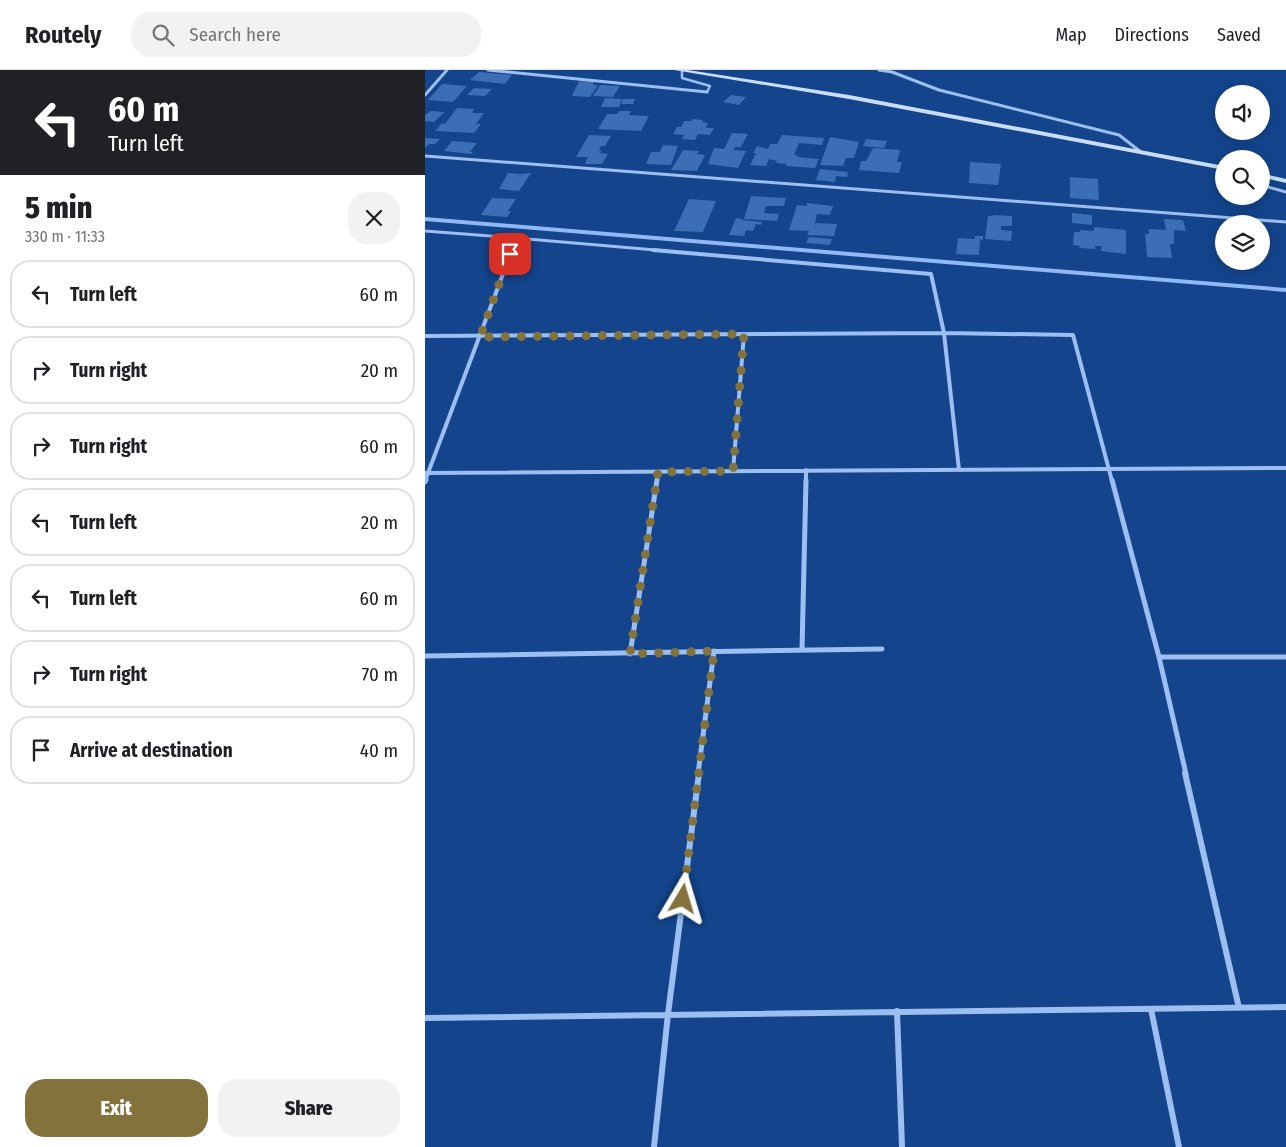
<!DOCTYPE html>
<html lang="en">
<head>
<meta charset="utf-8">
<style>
  body { margin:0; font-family:"Fira Sans Condensed",sans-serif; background:#f2f2f2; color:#202124; height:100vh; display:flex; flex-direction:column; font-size:19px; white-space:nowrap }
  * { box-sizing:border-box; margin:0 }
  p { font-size:16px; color:#757577 }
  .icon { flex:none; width:28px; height:28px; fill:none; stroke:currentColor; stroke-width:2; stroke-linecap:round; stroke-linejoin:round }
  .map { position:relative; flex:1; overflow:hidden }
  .panel { display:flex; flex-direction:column; background:#fff; width:425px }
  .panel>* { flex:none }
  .hud { background:#202124; color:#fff; overflow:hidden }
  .tools { position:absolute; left:790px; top:15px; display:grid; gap:10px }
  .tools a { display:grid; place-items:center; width:55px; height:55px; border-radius:50%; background:#fff; box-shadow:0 2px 12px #0003; font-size:25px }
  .pin { position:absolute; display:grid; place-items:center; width:42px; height:42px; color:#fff; margin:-21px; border-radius:10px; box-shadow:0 2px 8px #0006 }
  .me { position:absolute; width:55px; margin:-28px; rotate:7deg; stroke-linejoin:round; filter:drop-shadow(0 0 4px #0008) }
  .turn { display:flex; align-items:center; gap:18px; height:105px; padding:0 25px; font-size:22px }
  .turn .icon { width:65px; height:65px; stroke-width:2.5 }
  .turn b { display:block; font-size:35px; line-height:42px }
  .round { display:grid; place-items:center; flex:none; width:52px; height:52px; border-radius:20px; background:#f2f2f2 }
  .headline { display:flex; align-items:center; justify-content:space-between; height:85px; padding:0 25px }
  h1 { font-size:30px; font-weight:800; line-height:38px }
  .primary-button { display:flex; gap:10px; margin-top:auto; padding:10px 25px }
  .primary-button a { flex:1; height:58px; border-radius:20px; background:#84723d; color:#fff; font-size:20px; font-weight:800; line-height:58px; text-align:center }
  .primary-button a+a { background:#f2f2f2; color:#202124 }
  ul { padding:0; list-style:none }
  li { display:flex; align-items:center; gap:15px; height:68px; margin:0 10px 8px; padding:0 15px; border:2px solid #e0e0e0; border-radius:20px }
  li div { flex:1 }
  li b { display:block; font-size:19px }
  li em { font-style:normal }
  header { display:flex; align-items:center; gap:30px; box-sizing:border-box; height:70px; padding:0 25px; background:#fff; border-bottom:1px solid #e0e0e0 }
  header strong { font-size:24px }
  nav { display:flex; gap:28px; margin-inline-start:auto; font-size:18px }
  .search { width:350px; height:45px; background:#f2f2f2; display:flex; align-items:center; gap:12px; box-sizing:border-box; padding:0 18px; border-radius:20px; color:#757577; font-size:19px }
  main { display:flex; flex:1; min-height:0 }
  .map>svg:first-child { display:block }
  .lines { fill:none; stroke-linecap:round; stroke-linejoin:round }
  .stream { fill:#8eb9f4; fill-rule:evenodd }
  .building { fill:#3c6eb6 }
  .lane { stroke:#9cbff1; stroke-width:2.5 }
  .street-far3 { stroke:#9cbff1; stroke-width:3 }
  .street-far2 { stroke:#9cbff1; stroke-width:4 }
  .street-far1 { stroke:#9cbff1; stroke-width:5 }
  .street { stroke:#9cbff1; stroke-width:6 }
  .secondary { fill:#cadefb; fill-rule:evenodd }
  .route { stroke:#84723d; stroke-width:9; stroke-dasharray:0 16.2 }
</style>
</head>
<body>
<header>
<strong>Routely</strong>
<div class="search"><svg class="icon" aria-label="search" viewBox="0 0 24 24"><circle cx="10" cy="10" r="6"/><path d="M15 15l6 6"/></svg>Search here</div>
<nav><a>Map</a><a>Directions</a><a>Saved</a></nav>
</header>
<main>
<section class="panel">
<div class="hud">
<div class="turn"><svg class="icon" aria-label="left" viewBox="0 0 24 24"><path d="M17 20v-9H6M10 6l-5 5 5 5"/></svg><div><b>60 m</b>Turn left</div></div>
</div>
<div class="headline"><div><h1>5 min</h1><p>330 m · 11:33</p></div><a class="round"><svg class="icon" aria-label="close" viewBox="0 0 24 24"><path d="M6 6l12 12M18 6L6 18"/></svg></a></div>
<ul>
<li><svg class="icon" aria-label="left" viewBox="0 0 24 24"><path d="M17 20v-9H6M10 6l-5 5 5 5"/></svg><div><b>Turn left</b></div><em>60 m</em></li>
<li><svg class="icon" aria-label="right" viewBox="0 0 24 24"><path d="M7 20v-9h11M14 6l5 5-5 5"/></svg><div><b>Turn right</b></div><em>20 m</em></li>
<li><svg class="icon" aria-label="right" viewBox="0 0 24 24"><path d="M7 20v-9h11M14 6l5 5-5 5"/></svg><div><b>Turn right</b></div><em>60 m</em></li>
<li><svg class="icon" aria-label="left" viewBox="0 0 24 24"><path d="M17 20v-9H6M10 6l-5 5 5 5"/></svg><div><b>Turn left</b></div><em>20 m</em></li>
<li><svg class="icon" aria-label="left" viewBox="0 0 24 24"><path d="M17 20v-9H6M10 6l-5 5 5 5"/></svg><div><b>Turn left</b></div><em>60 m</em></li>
<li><svg class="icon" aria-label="right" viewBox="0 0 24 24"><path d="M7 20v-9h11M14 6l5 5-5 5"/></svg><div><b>Turn right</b></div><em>70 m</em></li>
<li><svg class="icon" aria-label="arrive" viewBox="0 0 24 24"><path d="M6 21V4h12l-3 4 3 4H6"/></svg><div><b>Arrive at destination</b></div><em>40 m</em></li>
</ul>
<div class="primary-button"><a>Exit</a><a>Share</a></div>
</section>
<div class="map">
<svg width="861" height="1077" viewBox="0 0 861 1077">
  <rect width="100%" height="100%" fill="#13448c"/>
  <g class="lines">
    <path class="stream" d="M0 147 861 218V222L0 151Z"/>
  </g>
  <path class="building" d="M54 2 87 5 80 14 45 10Z
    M154 11 169 12 168 15H173L165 27 147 26Z
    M17 14 42 16 28 32 3 30Z
    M175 15 195 16 188 27 168 26Z
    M49 18 67 19 60 26 42 25Z
    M306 25 321 27 314 35 298 32Z
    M180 28 197 29 194 37H176Z
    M198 29H210L208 34H196Z
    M32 38 49 39 47 43H59L51 54H56L49 63 10 61 17 53 20 54Z
    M6 41 20 42 9 52 0 51V45Z
    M194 41H206L204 45 224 46 216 61 173 59 182 44H192Z
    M267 49 278 50 277 52 283 53 281 58H289L285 65 273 64 270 70 257 69 259 65 248 64 252 57H256L259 51H266Z
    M307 63 323 64 316 77H310L309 80 321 81 313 98 283 94 289 78 299 79Z
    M164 65 186 66 180 76H176L174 80 177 81 175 83 183 84 177 94H160L163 87H151Z
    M357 65 399 68 397 75 374 73 369 85H373L372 87 394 89 390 98 361 96V94L351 93 352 91 344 89 341 96 325 95 331 83H328L332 76 343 79 345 74H352Z
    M405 67 434 72 429 88H421L418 96 395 95Z
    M0 68 15 69 10 74H4L0 78Z
    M441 69 462 71 459 78 438 76Z
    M27 71 52 73 45 82H48L46 84 19 81Z
    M238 75 253 76 246 95 221 94 226 82H235Z
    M448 78 475 80 472 92H477L474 103 434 100 436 91H441Z
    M258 80 274 81 272 84 280 85 272 101 246 100Z
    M545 92 576 94 573 115 544 113Z
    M395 99 413 101 423 102 422 107 411 106 410 112 391 110Z
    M83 103 95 104 106 103 94 121 74 119Z
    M645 107 673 109 674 130 645 128Z
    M326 126 361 128 359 136H341L339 143 354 144 352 151 319 149Z
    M67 128 91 129 83 141H86L82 147 56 145Z
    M264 129 291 131 278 162 249 161Z
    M382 133 408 136 405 145 392 144 390 153 412 154 409 166 382 165 384 161 364 160 372 135 382 136Z
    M647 143 667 145V155L647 153Z
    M568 145 587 146V156H576V160L587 161 586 171 560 169 563 146H568Z
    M311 148 318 149 317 150 337 152 336 155 331 154 328 161 321 160 319 166 304 165Z
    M739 149 758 150 761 161 749 160V174H745L747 188 722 187 720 164H724V159L741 160Z
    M669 157 701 160V184L676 181 677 176H670V179L654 178 655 176 648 175 649 162H655V160L669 161Z
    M550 166H558V170L555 169 554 185 531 184 533 168 550 169Z
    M384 167 407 169 405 175 381 173Z"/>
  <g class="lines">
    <path class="lane" d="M257 1V8L285 16 282 22"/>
    <path class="street-far3" d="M63 0 282 22
      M454 0 467 2 514 20 694 65 716 82
      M0 25 22 0
      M0 86 861 152
      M836 115 861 122
      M0 161 91 168 86 181
      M91 168 242 181"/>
    <path class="street-far2" d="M228 180 506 204 519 263 534 400
      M0 266 519 263 648 265 687 411
      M308 401 319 264
      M0 403 861 398
      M0 411 87 180
      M232 411 233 402
      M381 411V400"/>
    <path class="street-far1" d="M687 410 734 587 761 704
      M0 412 1 410
      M377 580 381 410
      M205 584 232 410
      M0 586 457 579
      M734 587H861
      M273 704 289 581"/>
    <path class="street" d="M760 703 814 938
      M726 939 754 1077
      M472 941 477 1077
      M0 948 861 937
      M229 1077 243 944 274 703"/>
    <path class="secondary" d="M249 0H263L424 25 799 96V100L424 29Z
      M836 103 861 109V113L836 107Z"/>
  </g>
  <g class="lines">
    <path class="route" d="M85 184 55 267 319 264 308 401 233 402 205 584 289 581 258 829"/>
  </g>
</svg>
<div class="tools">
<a><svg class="icon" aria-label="sound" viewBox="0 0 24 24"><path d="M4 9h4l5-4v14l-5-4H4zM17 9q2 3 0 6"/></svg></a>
<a><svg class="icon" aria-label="search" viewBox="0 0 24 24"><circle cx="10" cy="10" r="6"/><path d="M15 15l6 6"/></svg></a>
<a><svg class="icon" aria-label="layers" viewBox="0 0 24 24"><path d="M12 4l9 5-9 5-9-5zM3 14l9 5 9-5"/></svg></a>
</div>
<div class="pin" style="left:85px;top:184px;background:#d93025"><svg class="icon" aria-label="arrive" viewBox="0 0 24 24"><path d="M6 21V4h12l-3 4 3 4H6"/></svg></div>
<svg class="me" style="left:258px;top:829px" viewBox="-20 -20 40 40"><path d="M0-17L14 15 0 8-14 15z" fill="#84723d" stroke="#fff" stroke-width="4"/></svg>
</div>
</main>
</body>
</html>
